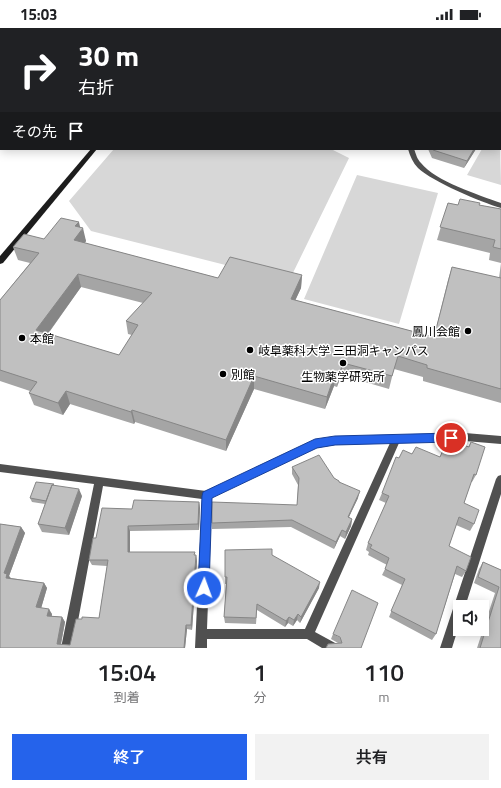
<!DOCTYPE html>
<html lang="ja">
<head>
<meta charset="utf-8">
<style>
  body { margin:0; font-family:"Titillium Web","Noto Sans JP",sans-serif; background:#f2f2f2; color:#202124; height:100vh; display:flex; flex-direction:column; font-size:15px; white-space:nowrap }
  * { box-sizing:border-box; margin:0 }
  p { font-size:13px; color:#757577 }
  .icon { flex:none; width:22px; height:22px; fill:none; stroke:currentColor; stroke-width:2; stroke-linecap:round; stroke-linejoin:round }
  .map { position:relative; height:620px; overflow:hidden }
  .panel { display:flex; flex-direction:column; background:#fff; flex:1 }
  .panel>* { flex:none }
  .top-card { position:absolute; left:0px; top:0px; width:501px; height:122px; box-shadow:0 2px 10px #0003; background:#202124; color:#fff; overflow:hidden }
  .controls { position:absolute; left:453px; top:572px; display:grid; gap:8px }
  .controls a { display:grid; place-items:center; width:36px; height:36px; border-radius:0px; background:#fff; box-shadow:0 2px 10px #0003; font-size:20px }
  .pin { position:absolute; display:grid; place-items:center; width:34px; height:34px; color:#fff; margin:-17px; border:2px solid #fff; border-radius:50%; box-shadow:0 1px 4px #0007 }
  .me { position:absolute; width:44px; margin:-22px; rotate:2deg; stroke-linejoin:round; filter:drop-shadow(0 0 3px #0008) }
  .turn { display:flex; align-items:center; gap:14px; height:84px; padding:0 12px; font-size:18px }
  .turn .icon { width:52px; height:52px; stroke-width:2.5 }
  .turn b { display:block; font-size:28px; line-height:34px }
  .then { display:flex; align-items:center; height:38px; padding:0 12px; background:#0003; gap:8px; font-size:15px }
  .eta { display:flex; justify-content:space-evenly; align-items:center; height:68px; text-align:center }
  .eta b { font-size:24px; font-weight:600; line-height:28px }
  .cta { display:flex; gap:8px; margin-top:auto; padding:8px 12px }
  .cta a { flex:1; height:46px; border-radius:0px; background:#2563eb; color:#fff; font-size:16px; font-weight:600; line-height:46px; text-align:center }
  .cta a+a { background:#f2f2f2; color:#202124 }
  .status { display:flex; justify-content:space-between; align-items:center; height:28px; padding:0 20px; background:#fff; direction:ltr }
  .status svg { height:11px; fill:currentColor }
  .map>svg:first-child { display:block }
  .green { fill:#d7d7d7 }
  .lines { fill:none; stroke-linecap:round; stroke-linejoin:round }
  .street { fill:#505050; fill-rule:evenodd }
  .secondary { fill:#1d1d1d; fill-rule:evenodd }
  .wall { fill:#a5a5a5; fill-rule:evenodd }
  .shaded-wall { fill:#868686 }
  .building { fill:#c0c0c0; stroke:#868686; fill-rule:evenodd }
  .route { fill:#2563eb; stroke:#184099 }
  .poi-dot { fill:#000; stroke:#fff; stroke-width:1.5 }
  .labels { text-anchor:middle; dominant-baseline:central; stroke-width:3; stroke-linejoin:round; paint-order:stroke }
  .poi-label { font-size:12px; fill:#000; stroke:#fff; text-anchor:start }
</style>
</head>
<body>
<div class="status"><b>15:03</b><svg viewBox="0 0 49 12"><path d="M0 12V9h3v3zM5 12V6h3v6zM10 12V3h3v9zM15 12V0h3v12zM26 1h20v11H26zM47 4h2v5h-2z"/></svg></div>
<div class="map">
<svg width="501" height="620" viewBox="0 0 501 620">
  <rect width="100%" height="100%" fill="#fff"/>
  <path class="green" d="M500 113 501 157 467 147 482 121H500Z
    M114 121H331L349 130 289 253 91 203 69 173Z
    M357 147 438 165 399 296 304 271Z"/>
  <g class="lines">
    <path class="street" d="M0 35H1V39H0Z
      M408 121H414C416 126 417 131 421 135 435 153 479 167 501 175V180C481 174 433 154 418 140 413 135 410 128 408 121Z
      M465 405 501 408V416L465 413 399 415 315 604 337 616 339 620H322L307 611H207V620H195L202 471 103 458 73 620H61L94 456 0 444V436L206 463 312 413 335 409ZM390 415 305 601H207L212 469 316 420 335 417Z
      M501 447V466L465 579H460V594L452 620H440L496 451 498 448Z"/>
    <path class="secondary" d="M91 121H97L3 235 0 236V228Z"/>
  </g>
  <path class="wall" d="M144 0H198L196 1H144Z
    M428 121H476L464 140 432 130Z
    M448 175 458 177H479L501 181V375L423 353V349L394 341 389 361 341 347 337 359 334 358 325 381 254 361 226 423 135 394 134 396 70 376 63 387 34 377 29 365 30 363 0 353V272L30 235 18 232 13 219 44 211 80 199 86 213 85 215 218 250 302 247 301 260 295 272 434 309 448 252 452 239 499 250 501 235 489 232 490 225 437 212ZM81 259 143 275 126 293 128 306 132 307 119 327 48 306Z
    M471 414 476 447 472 454H471L464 475 474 496 470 503 456 497 449 518 466 543 462 549 455 546 436 606 432 612 389 589 402 557 382 547 387 537 368 527 369 524 366 522 368 515 386 475 379 472 382 465 399 430 412 426 440 429 444 420 453 423 457 415 468 419Z
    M292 439 334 450 339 453V454L358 470 349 489 352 491 351 498 345 511 340 508 334 521 291 499 212 501V495L297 477 298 457 292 446Z
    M54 456V458L82 468 69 507 42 504 38 496 45 476 32 474 30 470Z
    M199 474 200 480 199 502 130 503V524L196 527 197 533 192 602 187 601 185 620H0V496L21 499 25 505 9 548 11 550 44 555 47 560 41 580 52 586V588L62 589 65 594 61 617H70L82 591 99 590 107 538 92 537 89 532 96 510 132 481Z
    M272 527 319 560 300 595 297 592 293 598 288 595 285 599 257 582 256 596 225 595 224 589 226 556H225V549Z
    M483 534 501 542V620H477L495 565 474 555 479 541Z
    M333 606 361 620 338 615 331 611Z"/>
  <path class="shaded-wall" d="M184 0H198L196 1H184Z
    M0 85H1V92H0Z
    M474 121H476L464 140 467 133Z
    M79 194 81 203 83 200 86 213 77 225 74 212 75 198Z
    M78 246 81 259 41 315 36 302Z
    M302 247 301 260 290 284 291 271Z
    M343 335 341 347 337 359 339 347Z
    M335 346 334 358 325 381 327 369Z
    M254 348V361L226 423V412Z
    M66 363 70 376 63 387 58 375Z
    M132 382 135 394 134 396 131 384Z
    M79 461 82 468 69 507 65 500Z
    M360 463 358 470 346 495 348 489Z
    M199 474 200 480 199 502 198 496Z
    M352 491 351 498 345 511 346 504Z
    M128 498 130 503V530L128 524Z
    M21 499 25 505 9 548 11 551 6 550 4 545Z
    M342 502 340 508 334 521 336 514Z
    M196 527 197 533 192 602 191 597Z
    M320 554 319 560 300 595 301 589Z
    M44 555 47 560 40 584 36 579Z
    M49 581 52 586 50 593 47 588Z
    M298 586 297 592 293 598 294 592Z
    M62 589 65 594 60 620 57 616Z
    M289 589 288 595 285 599 286 593Z
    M186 597 187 601 185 620H184Z"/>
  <path class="building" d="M302 0H386L389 1H301Z
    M0 60H1V85H0Z
    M433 121H474L467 133 433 122Z
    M460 171 480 175 479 177 501 181V221L493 219 495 212 440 199 448 175 458 177Z
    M61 190 79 194 75 198 83 200 74 212 218 250 230 229 302 247 291 271 434 309 452 239 501 250V361L427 340V337L398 328 392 348 343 335 339 347 335 346 327 369 254 348 226 412 132 382 131 384 66 363 58 375 29 365 37 354 0 342V272L39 225 13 219 24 206 44 211ZM78 246 152 265 126 293 138 297 119 327 36 302Z
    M471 414 485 419 476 447 474 446 464 475 479 482 474 496 459 489 449 518 471 529 466 543 457 538 436 606 391 583 405 551 385 541 389 530 370 520 372 517 368 515 389 468 382 465 396 429 399 430 403 422 412 426 416 419 440 429 444 420 454 423 457 415 469 419Z
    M319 427 334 450 339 453V454L360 463 348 489 352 491 346 504 342 502 336 514 292 492 212 495V474L297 477 299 450 292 439Z
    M36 454 54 456 53 457H52L46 473 30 470Z
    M52 457 79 461 65 500 38 496Z
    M134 472 199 474 198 496 128 498V524H195L194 527H196L191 597H186L184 620H0V496L21 499 4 545 7 546 6 550 44 555 36 579 49 581 47 588 62 589 57 616 70 617 76 591H82V589L99 590 108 532H89L93 510H96L102 480 132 481Z
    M272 521V527L320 554 301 589 298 586 294 592 289 589 286 593 257 576 256 590 224 589 227 549H225V522Z
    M483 534 501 542V620H480L499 559 478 549Z
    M352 562 378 575 361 620H326L328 616 342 615 340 609 333 606Z"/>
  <path class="route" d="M451 405 455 406 456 410 455 413 451 414 335 417 317 420 212 470 209 560 208 564 204 565 199 564 198 560 202 468 203 464 315 411 335 408Z"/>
  <g class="poi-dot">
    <circle cx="468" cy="303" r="4"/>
    <circle cx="22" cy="310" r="4"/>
    <circle cx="250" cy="322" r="4"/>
    <circle cx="343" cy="335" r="4"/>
    <circle cx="223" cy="346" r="4"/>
  </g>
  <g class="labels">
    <g class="poi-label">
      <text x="460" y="303" text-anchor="end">鳳川会館</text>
      <text x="30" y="310">本館</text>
      <text x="258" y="322">岐阜薬科大学 三田洞キャンパス</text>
      <text x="231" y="346">別館</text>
      <text x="343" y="348" text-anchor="middle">生物薬学研究所</text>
    </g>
  </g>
</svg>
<div class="controls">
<a><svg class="icon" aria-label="sound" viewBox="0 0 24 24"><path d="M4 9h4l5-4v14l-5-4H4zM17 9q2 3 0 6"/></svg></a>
</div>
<div class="pin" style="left:451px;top:410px;background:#d93025"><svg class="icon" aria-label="arrive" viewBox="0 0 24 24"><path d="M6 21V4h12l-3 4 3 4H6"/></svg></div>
<svg class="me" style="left:204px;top:560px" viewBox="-20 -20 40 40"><circle r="17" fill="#2563eb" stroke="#fff" stroke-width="3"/><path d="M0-11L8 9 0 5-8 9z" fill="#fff"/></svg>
<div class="top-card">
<div class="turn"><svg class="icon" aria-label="right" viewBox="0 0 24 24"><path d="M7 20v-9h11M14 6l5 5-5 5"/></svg><div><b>30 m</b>右折</div></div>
<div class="then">その先<svg class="icon" aria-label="arrive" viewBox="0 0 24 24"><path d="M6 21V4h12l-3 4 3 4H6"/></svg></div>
</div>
</div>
<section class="panel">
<div class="eta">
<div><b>15:04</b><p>到着</p></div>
<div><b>1</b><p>分</p></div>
<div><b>110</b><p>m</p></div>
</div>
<div class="cta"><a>終了</a><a>共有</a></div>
</section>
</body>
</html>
